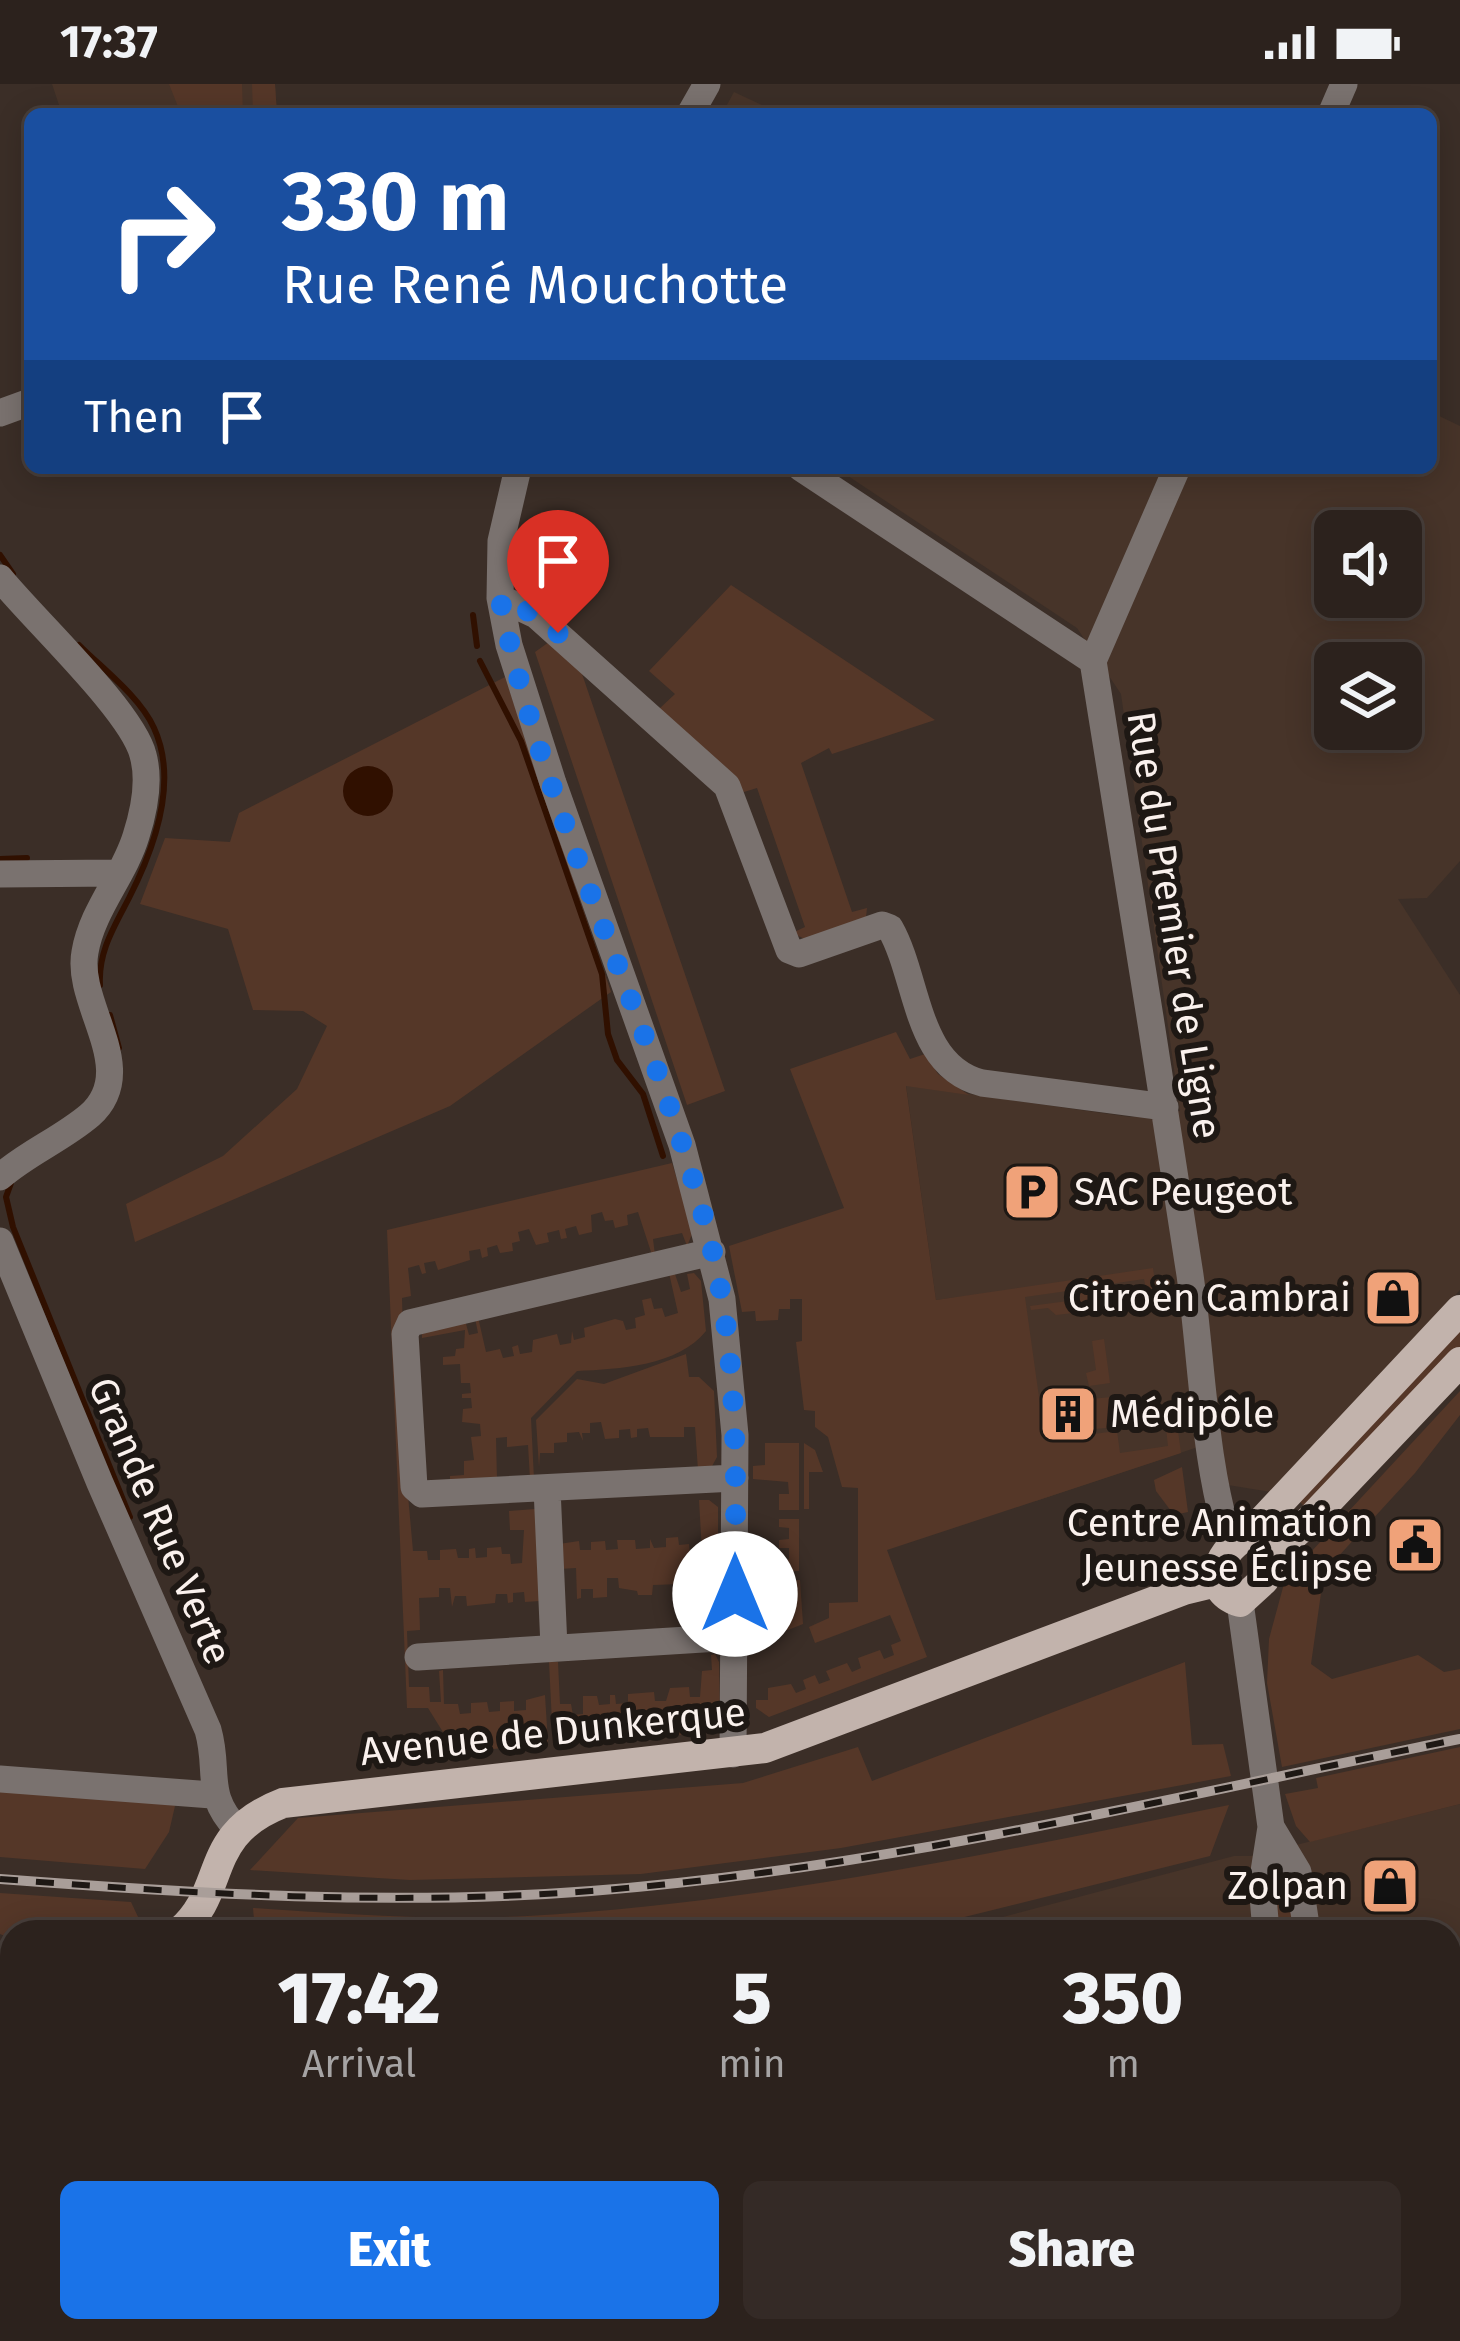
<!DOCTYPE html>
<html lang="en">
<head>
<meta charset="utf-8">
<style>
  body { margin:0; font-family:"Fira Sans",sans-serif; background:#342a26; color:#f1f3f6; height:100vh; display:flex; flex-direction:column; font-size:45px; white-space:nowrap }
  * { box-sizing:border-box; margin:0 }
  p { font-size:39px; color:#a6a4a4 }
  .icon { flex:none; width:66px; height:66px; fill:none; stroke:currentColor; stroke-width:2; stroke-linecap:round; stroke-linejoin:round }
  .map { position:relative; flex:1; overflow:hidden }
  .details { position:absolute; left:0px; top:1836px; width:1461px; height:423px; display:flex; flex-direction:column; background:#2c221d; border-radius:36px 36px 0 0; box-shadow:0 6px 30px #0003,0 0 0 3px #483f3b }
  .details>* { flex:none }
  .guide { position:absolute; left:24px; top:24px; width:1413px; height:366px; border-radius:18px; box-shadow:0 6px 30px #0003,0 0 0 3px #483f3b; background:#1a4fa0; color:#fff; overflow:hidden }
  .fabs { position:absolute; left:1314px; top:426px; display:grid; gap:24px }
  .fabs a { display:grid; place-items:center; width:108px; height:108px; border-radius:18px; background:#2c221d; box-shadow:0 6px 30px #0003,0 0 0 3px #483f3b; font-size:60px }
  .pin { position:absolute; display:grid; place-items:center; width:102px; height:102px; color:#fff; margin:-123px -51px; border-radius:50% 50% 50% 0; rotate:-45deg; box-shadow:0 0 12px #0007 }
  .pin .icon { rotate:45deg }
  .me { position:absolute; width:132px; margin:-66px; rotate:0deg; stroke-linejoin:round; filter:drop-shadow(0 0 9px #0008) }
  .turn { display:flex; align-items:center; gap:42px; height:252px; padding:0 60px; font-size:54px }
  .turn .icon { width:156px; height:156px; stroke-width:2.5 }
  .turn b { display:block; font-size:84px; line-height:102px }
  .then { display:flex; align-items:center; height:114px; padding:0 60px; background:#0003; gap:24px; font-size:45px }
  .eta { display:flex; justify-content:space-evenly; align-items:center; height:204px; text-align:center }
  .eta b { font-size:72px; font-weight:800; line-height:84px }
  .primary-button { display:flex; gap:24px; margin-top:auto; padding:24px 60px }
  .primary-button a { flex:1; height:138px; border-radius:18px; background:#1a73e8; color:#fff; font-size:48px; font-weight:800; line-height:138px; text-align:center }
  .primary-button a+a { background:#342a26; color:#f1f3f6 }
  .status { display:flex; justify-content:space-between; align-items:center; height:84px; padding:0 60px; background:#2c221d; direction:ltr }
  .status svg { height:33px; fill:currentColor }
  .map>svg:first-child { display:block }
  .built { fill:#473429; fill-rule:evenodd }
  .green { fill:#553728 }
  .water { fill:#301000 }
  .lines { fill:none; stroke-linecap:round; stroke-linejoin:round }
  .stream { stroke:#301000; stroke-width:6 }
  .minor { stroke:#7a726f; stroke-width:27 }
  .major { stroke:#c2b3ac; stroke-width:30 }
  .rail-casing { stroke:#a99e99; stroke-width:10 }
  .rail { stroke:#1e1814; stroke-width:6; stroke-dasharray:18; stroke-linecap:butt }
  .route { stroke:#1a73e8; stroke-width:21; stroke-dasharray:0 37.8 }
  .labels { text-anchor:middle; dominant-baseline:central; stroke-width:12; stroke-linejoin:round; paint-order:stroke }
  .street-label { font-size:39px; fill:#faf1ed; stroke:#1e1814 }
  .poi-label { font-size:39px; fill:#faf1ed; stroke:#1e1814; text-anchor:end }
</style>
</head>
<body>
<div class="status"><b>17:37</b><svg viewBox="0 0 49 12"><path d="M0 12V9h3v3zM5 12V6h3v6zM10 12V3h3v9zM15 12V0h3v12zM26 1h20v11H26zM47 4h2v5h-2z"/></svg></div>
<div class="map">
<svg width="1460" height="2257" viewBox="0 0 1460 2257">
  <rect width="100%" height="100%" fill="#3b2e27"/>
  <path class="built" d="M52 0H275L277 30H62Z
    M734 8 781 30H722Z
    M1431 328 1460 342V777L1427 814 1398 815 1460 911V1206L1271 1408 1228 1401 1198 1363 1036 1417 1006 1207 936 1216 906 1001 1130 1033 1180 1027 1121 610 1077 544 836 384H1431ZM1335 447H1401V513H1335ZM1335 579H1401V645H1335Z
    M1460 1720V1881L1449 1882V1848H946L1234 1772H1252Z
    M139 2247H475L492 2254 144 2257Z"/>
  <path class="green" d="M169 0H242L243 30H181Z
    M252 0H275L277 30H253Z
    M731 501 935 636 832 670 829 664 801 679 852 828 867 824 866 833 807 856 792 849 805 843 757 704 744 708 659 625 675 610 649 587Z
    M549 558 581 587 725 1007 687 1021 535 568Z
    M505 593 611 908 450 1022 135 1158 126 1120 223 1072 297 1005 327 942 303 927 253 926 228 845 140 820 165 754 230 758 239 729Z
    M896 948 910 975 925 970 938 990 969 1011 906 1002 936 1216 1153 1184 1157 1214 1148 1215 1144 1195 1097 1202 1100 1226 1056 1231 1048 1224 1031 1226 1030 1222 1068 1217 1067 1207 1025 1213 1045 1356 1117 1347 1120 1369 1168 1362 1164 1327 1175 1325 1181 1369 887 1466 927 1573 769 1633 756 1624V1616H768V1604L791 1600 796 1609 806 1605 803 1596 815 1591 819 1600 830 1596 826 1587 847 1579 852 1588 861 1584 858 1574 880 1566 884 1575 894 1571 891 1561 901 1557 890 1531 815 1559 809 1543 829 1534V1519L858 1518V1404L842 1403 828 1353 815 1343V1327L804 1326 796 1258 802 1257V1215H790V1225H779L778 1236 756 1237 755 1227 742 1228 729 1162 844 1124 790 985Z
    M672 1079 693 1148 687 1162 682 1149 653 1155 655 1171H652L638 1128 627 1131 628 1141 615 1144 613 1136 605 1137 602 1128 591 1131 592 1148 579 1151 576 1142 565 1145 567 1154 561 1155 559 1146 547 1149 549 1158 536 1161 529 1145 518 1148 520 1157 512 1159 513 1167 500 1169 497 1161 487 1164 488 1172 482 1174 480 1165 469 1167 470 1176 438 1186 435 1177 424 1179 426 1189 422 1190 419 1181 408 1184 411 1212 402 1214 407 1400 413 1467H427L428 1476H440V1466L456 1465 458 1474H469V1465L475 1464 476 1474 487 1473V1464L501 1463 502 1470H510L511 1480 522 1479 524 1446H510L509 1427 535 1425 540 1517 525 1518 524 1508 513 1509V1518L508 1519 507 1510H496L495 1519 467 1522 466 1512H455L452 1523 450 1504H439V1513L419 1514 420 1546 407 1547 409 1603H429L430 1618H441L439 1587 443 1586 444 1620H458L460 1630 471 1629V1619L487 1618 489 1628 500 1627V1618L514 1617V1627L526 1626V1616L545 1611 548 1659 456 1669 428 1624H407L387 1146Z
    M674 1187 681 1208 690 1205 687 1190 694 1189 701 1197 706 1247C678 1282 619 1285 577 1287L531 1334 534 1395H530L528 1361 507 1363V1353L496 1354 497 1396 450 1399V1392L464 1391V1377L474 1376 471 1353 481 1352 480 1340 462 1338 463 1325 472 1324 471 1314H462V1310L471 1309 470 1299H461L460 1280 443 1281V1273L455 1272 456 1265 464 1264 465 1246 422 1254V1250L465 1236 469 1251 478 1249 475 1234 478 1233 486 1268 500 1265 503 1274 514 1272 512 1263 518 1261 520 1270 532 1268 533 1256 557 1250 560 1261 571 1259 572 1247 574 1256 585 1253 584 1244 615 1235 623 1237 626 1246 636 1244 635 1234 645 1231 642 1216 651 1214 654 1225 662 1224 665 1233 678 1229 669 1189Z
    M1460 1245V1264L1307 1425 1298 1416Z
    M1104 1255 1110 1299 1089 1302 1086 1289 1096 1286 1092 1257Z
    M686 1270 689 1293H699L714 1307 717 1373 711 1384 698 1386 695 1343H684V1353H650L648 1344 637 1345V1353L631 1354 630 1345 619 1346V1354L605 1355 601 1338 590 1339V1349H582L583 1357 579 1348 567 1349V1358L554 1359V1369H540L539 1383 536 1336 577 1295 604 1300Z
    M1460 1307V1331L1415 1389 1324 1488 1311 1580 1332 1595 1418 1571 1444 1588 1460 1585V1645L1282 1683 1267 1599 1269 1555 1285 1496Z
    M1112 1313 1116 1343 1095 1345 1090 1315Z
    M765 1359H799V1426H779V1410H789L788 1398 753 1395V1382L765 1381Z
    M804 1359 815 1366 823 1388H809V1425H804Z
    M1182 1383 1188 1428 1174 1431 1156 1407 1154 1396Z
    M699 1416H709L718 1423V1456L706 1468V1483L699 1484 700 1501H706C712 1516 728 1525 712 1542L700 1545 698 1509H684L682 1500 653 1501 652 1511H638L637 1507 619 1504 618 1494H607V1513L593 1514V1505H581V1514L577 1515 576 1484 559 1485V1460L579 1457 580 1466H591V1458L605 1457 606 1466 618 1465 617 1456H635L636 1465 650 1464V1455L654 1464 666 1463V1454L678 1453 679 1461 689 1460 690 1470 702 1468Z
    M779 1435H799V1487L779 1488V1477L789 1475V1464H779V1456L789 1455V1444L779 1443Z
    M779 1496H800L803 1540 788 1546 755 1547V1529L789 1528V1515H780Z
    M715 1570 719 1578 720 1642 707 1649 553 1659 549 1578H558L560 1620H571L573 1631 583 1630V1612H597L599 1621 610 1620V1611H615L616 1620 628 1619V1610L654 1608 655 1617H666L670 1604 689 1603 690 1613H700L702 1587 712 1586 711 1571Z
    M1185 1578 1192 1661 1223 1660 1231 1692 841 1764 641 1790 410 1796 250 1786 298 1734 743 1699 858 1663 872 1697Z
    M1460 1663V1720L1310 1758 1296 1742 1285 1710 1318 1704 1316 1694Z
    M0 1700 169 1714 175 1722 169 1748 145 1785 0 1773Z
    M1229 1721 1210 1772 904 1848H255L253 1824C344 1830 435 1837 527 1832 763 1819 997 1768 1229 1721Z
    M1280 1794 1286 1795 1298 1848H1274L1272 1799Z
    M0 1809 131 1818 139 1835V1848H12V1855L0 1850Z
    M1019 2247H1245L1248 2257H986Z"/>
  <path class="water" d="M343 707a25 25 0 1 1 50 0a25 25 0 1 1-50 0Z
    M0 2004 12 2025V2247H120L125 2257H0Z"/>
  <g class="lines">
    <path class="stream" d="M0 471 13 490
      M473 531 477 562
      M79 561C103 585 140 613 154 644 179 698 153 767 129 814 114 843 98 868 100 901
      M480 577 521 657 602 890 608 950 617 976 643 1010 663 1072
      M0 775 27 774
      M110 931 119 964
      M11 1099 6 1113 13 1143 130 1433"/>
    <path class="minor" d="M690 30 707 0
      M1331 30 1344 0
      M0 329 30 318
      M518 384 501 457 500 514 509 561 553 699 682 1061 722 1215 735 1351 733 1670
      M801 384 1093 577C1126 782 1159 986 1190 1191 1202 1276 1204 1383 1231 1462
      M0 494C33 535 132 627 143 671 150 696 144 727 136 752 124 792 92 826 85 868 75 921 141 985 90 1031 62 1055 27 1069 0 1093
      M500 514 536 531 727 702 789 866 799 870 882 841 890 844C919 895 915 982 982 999L1165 1023
      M1093 577 1177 384
      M0 790 117 789
      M0 1157 100 1399 208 1646C220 1688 203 1710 238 1746
      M712 1168 410 1239 405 1250 414 1403 422 1410 735 1394
      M547 1404 554 1563
      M1240 1518 1271 1743 1262 1800 1266 1848
      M418 1573 735 1553
      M0 1695 212 1711
      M1271 1743 1298 1788 1307 1848
      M1449 2047 1460 2044
      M1449 2081 1460 2077
      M576 2247 587 2257
      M1343 2247 1345 2257
      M731 2257 759 2247
      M826 2257 837 2247
      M888 2257 915 2247"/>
    <path class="major" d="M1250 1450 1460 1226
      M1250 1450 1264 1456 1272 1472 1264 1496 1240 1518C1199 1505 1221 1463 1250 1450Z
      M1272 1469 1307 1439 1460 1278
      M179 1848C229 1806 200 1751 283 1719L765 1664 1184 1506 1217 1498
      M0 1945 12 1940"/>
    <defs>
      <path id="rail" d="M0 1795C197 1810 393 1822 591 1807 884 1785 1172 1713 1460 1655"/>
    </defs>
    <use href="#rail" class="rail-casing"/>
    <use href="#rail" class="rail"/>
  </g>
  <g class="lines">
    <path class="route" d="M558 549 536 531 500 514C544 737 658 944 712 1165 739 1277 736 1396 735 1510"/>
  </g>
  <defs>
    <symbol id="parking-square" viewBox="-11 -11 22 22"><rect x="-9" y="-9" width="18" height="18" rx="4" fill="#f0a279" stroke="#1e1814"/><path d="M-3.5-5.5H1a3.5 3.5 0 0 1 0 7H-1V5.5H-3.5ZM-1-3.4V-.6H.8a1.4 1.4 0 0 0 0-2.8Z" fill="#111"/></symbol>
    <symbol id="shop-square" viewBox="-11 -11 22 22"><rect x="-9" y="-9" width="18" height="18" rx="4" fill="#f0a279" stroke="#1e1814"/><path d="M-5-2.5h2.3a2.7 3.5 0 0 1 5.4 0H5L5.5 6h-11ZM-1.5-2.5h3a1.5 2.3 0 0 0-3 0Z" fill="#111"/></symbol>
    <symbol id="building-square" viewBox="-11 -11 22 22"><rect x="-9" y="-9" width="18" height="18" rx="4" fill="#f0a279" stroke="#1e1814"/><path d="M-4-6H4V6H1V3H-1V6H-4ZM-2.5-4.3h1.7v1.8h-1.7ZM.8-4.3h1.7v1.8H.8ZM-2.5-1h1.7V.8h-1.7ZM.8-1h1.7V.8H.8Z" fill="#111"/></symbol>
    <symbol id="civic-square" viewBox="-11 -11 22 22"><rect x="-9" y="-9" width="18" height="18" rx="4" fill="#f0a279" stroke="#1e1814"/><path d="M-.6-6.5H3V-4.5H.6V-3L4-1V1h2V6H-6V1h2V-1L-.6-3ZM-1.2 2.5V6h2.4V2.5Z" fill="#111"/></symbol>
  </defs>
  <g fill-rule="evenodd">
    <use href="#parking-square" x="999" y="1075" width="66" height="66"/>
    <use href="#shop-square" x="1360" y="1181" width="66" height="66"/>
    <use href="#building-square" x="1035" y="1297" width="66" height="66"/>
    <use href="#civic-square" x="1382" y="1428" width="66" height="66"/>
    <use href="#shop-square" x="1357" y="1769" width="66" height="66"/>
  </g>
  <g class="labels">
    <g class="street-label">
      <text transform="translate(1174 841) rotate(81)">Rue du Premier de Ligne</text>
      <text transform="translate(160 1437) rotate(67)">Grande Rue Verte</text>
      <text transform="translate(553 1648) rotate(-6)">Avenue de Dunkerque</text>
    </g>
    <g class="poi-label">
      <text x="1074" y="1108" text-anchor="start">SAC Peugeot</text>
      <text x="1351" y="1214">Citroën Cambrai</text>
      <text x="1110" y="1330" text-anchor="start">Médipôle</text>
      <text x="1373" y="1439">Centre Animation<tspan x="1373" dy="45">Jeunesse Éclipse</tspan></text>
      <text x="1348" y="1802">Zolpan</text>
    </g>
  </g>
</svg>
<div class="fabs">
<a><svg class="icon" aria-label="sound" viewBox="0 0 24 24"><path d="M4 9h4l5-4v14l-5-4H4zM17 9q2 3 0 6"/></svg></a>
<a><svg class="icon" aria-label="layers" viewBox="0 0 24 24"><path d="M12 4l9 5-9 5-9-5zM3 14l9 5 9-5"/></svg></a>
</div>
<div class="pin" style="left:558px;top:549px;background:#d93025"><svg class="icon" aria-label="arrive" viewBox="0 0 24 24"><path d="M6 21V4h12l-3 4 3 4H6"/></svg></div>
<svg class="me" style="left:735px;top:1510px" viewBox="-20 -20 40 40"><circle r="19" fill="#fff"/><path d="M0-13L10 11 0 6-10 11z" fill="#1a73e8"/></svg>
<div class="guide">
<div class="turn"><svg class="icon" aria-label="right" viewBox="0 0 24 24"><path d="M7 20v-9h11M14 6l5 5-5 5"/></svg><div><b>330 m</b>Rue René Mouchotte</div></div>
<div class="then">Then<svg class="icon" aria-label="arrive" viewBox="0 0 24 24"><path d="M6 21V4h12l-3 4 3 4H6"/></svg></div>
</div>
<section class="details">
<div class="eta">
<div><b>17:42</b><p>Arrival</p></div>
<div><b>5</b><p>min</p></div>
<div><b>350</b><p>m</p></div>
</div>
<div class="primary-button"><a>Exit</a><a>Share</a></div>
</section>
</div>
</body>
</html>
